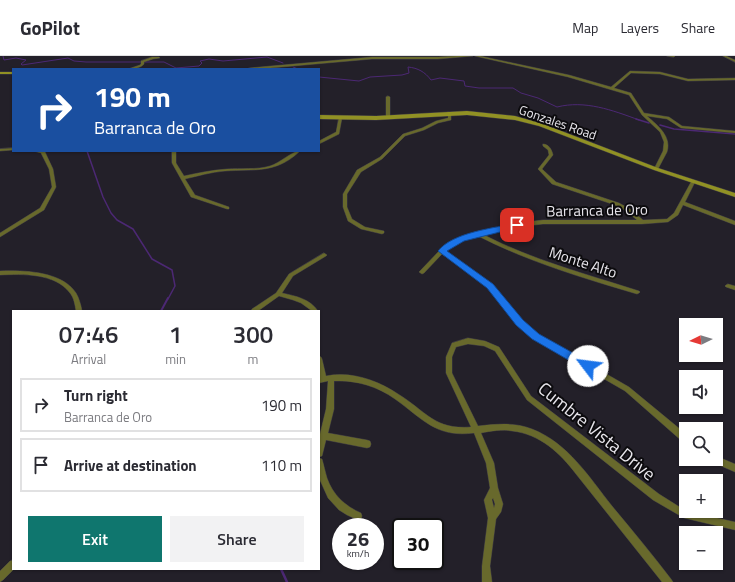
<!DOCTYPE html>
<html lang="en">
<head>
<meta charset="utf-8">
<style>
  body { margin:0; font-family:"Titillium Web",sans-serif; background:#f2f2f3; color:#2b2b33; height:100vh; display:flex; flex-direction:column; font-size:15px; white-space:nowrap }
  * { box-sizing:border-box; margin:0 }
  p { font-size:13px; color:#7c7c81 }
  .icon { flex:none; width:22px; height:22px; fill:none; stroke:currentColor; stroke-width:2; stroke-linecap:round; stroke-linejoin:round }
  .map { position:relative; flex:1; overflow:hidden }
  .details { position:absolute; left:12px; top:254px; width:308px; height:260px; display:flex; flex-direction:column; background:#fff; border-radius:0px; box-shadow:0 1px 3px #0004 }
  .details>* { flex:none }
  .banner { position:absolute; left:12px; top:12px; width:308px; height:84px; border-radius:0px; box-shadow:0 1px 3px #0004; background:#1a4fa0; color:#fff; overflow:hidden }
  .needle { width:26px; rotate:265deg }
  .controls { position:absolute; left:679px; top:262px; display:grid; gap:8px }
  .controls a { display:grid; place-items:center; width:44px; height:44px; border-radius:0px; background:#fff; box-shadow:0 1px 3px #0004; font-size:20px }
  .speed { position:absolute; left:332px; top:462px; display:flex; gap:8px; font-size:20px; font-weight:700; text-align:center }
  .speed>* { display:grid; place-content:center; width:52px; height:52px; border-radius:50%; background:#fff; box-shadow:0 1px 3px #0004; line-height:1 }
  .speed small { font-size:10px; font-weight:400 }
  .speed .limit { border:2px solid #111; border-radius:6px; background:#fff; color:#111 }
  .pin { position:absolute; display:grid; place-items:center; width:34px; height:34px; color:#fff; margin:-17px; border-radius:8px; box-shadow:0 2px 6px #0006 }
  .me { position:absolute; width:44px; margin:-22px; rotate:300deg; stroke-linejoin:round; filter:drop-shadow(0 0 3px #0008) }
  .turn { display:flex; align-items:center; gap:14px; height:84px; padding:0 16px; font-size:18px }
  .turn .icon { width:52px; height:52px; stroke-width:2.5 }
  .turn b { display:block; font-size:28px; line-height:34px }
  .eta { display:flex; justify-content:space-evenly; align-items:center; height:68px; text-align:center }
  .eta b { font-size:24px; font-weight:600; line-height:28px }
  .cta { display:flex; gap:8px; margin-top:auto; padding:8px 16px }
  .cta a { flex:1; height:46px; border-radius:0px; background:#0f766e; color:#fff; font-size:16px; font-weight:600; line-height:46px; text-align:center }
  .cta a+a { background:#f2f2f3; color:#2b2b33 }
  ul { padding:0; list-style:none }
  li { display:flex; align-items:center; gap:12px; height:54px; margin:0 8px 6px; padding:0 8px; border:2px solid #e1e1e2; border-radius:0px }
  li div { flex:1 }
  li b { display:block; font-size:15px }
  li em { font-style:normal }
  header { display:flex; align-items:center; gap:24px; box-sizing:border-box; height:56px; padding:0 20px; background:#fff; border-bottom:1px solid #e1e1e2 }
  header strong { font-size:19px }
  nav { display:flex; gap:22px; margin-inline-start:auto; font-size:14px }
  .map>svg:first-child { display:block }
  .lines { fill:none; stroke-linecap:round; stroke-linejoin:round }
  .stream-far3 { stroke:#4c2874; stroke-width:1 }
  .stream-far2 { stroke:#4c2874; stroke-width:1.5 }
  .stream-far1 { stroke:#4c2874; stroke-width:2 }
  .stream { stroke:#4c2874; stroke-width:2.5 }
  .street-casing { stroke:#3f3c44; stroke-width:1 }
  .secondary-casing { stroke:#3f3c44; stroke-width:1 }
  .street { fill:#68692c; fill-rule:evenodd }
  .secondary { fill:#919124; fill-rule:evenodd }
  .route { fill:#1a73e8; stroke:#114b97 }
  .labels { text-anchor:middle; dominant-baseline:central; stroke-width:4; stroke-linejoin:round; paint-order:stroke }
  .far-street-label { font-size:13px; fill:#e8e6ec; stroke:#0c0b0e }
  .street-label { font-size:15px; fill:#e8e6ec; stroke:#0c0b0e }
  .near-street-label { font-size:18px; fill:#e8e6ec; stroke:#0c0b0e }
</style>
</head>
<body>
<header>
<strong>GoPilot</strong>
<nav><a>Map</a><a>Layers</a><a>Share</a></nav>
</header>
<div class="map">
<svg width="735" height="526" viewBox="0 0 735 526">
  <rect width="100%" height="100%" fill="#232029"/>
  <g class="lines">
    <path class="stream-far3" d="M3 0 4 4 16 2 26 4 21 8 22 9 68 2 74 5 86 6H164L176 12 199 10 202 7 200 5 209 3 223 5 267 1 283 7
      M293 11 298 13
      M319 21 359 25 370 21 402 19 409 17 408 11C418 12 425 16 431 24L440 22 464 25 465 30 479 32H513L521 37 538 42 557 51C585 44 612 54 639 64"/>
    <path class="stream-far2" d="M636 63 649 67
      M660 69 674 73 735 78
      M87 95 103 141 111 157 117 164 133 173 152 203 172 214 175 230 168 243"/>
    <path class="stream-far1" d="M161 255 168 242"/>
    <path class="stream" d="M281 513 287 526"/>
    <defs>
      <path id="street" d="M457 0H473L438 3H372L259 13H247L249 12 372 1H438Z
        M475 0H480L569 19 611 31 630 15 660 16 688 23 735 22V24L688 25 660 18 631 17 614 32 631 37 644 57 669 61 682 70 735 75V77L681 72 667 63 647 60C657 69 672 80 667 96 664 102 661 107 658 113L655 114 654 113 663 95 664 86 660 76 642 59 629 39 568 21Z
        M667 0H675L674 1Z
        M723 0H726L735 4V6Z
        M152 1H159L160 2 153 3 144 6V8C141 12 134 13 128 13L140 9 141 8V5Z
        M388 40 390 41V62L388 63 386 62V41Z
        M448 56 451 57V64L438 67 424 74 405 80 382 103 361 116 347 138V151L352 163 365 171 384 175V177L382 178 361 173 348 165 343 151V138L357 114 380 101 403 78 422 72 436 65 448 62Z
        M339 61 342 62 339 78 319 88V85L336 76Z
        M543 88C549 88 552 94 553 99L542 113 556 126 619 147 630 153 643 164 667 163 674 157 691 126 693 125 695 126 685 146 735 165V169L683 149 678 159 668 166 642 168H543L517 171 484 179C533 204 586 218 639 235L640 236 639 237 637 238C583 222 529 206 478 180 465 184 456 186 445 195L492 229 522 264 537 278 629 331 686 378V387L683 386 625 335 533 282 518 268 488 231 442 198 424 217 422 218 419 216 440 194 449 187 459 182 478 176 517 167 543 164H637L626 155 615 149 552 128 538 113 549 99 548 94 543 90Z
        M13 92V94L0 95V93Z
        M33 95H44L45 96 53 113 56 131 44 154 0 181V177L40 152 52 131 49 113 41 97Z
        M172 95H176V107L184 120C198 117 212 114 227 113 241 112 256 114 270 110 280 107 292 95 300 95 276 118 255 113 225 115 211 116 198 120 185 123L195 139 229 151V153H227L191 141 172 107Z
        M324 197 327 199 326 200 293 220 282 237C296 240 310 243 318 255H312L301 247 293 244 279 240 258 255H251L252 253 276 237 289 218Z
        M0 215C23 214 62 215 76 237 79 242 81 249 82 255H76C75 249 74 242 70 237 55 217 23 218 0 219Z
        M728 228 735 230V234L726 231 725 230 726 229Z
        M468 282 485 285 499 291 531 340 659 438 686 455 735 466V474L684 462 653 444 527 344 495 295 484 290 468 288 456 291 452 301V317L478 370C497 368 514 366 532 373 568 387 589 421 612 450 632 474 652 498 671 523L673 526H662L576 418C560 397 540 378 512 375 502 373 491 375 481 377L494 407 498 432 503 448 501 456 496 463 490 510 492 526H482V510L488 462 484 444 490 432 486 407 474 377C436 382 423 363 395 343 377 330 356 324 334 325V353L328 377 367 384 370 385 371 388 370 391 367 392 326 384 322 400 319 401V382L326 353 328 325 319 327V300L321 301 322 303 326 320C351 315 377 324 398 338 426 355 434 374 471 371L446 317V301L452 287ZM493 442 495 448 494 452 492 444Z
        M716 400 735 408V416L712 406 711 403H716Z
        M319 402 322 403C324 409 325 416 327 422 333 439 345 450 361 457L362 460 361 463 358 464 347 459 339 454 328 442 319 422Z
        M13 504V513H14L3 524 0 526V515L10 505Z"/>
      <path id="secondary" d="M0 16H13V18H0Z
        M467 55 515 60 543 68 658 112 735 137V141L654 114 539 70 515 64 467 59 376 64 319 63V59L376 60Z"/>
    </defs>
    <use href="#street" class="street-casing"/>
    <use href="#secondary" class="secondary-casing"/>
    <use href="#street" class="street"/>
    <use href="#secondary" class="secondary"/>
  </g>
  <path class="route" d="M517 167H520V171L464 185 447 195 493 228 523 264 539 278 591 307 592 310 591 313 588 315 584 313 532 283 516 269 487 232 438 195C453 176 495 172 517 167Z"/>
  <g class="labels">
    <g class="far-street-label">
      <text transform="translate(558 66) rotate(19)">Gonzales Road</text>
    </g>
    <g class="street-label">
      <text transform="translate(597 154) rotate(-1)">Barranca de Oro</text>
      <text transform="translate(583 206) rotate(18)">Monte Alto</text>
    </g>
    <g class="near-street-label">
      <text transform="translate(597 375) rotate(39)">Cumbre Vista Drive</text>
    </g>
  </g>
</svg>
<div class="controls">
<a><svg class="needle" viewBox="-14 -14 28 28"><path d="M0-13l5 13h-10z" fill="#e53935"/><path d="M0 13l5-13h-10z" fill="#7c7c81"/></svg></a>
<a><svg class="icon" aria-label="sound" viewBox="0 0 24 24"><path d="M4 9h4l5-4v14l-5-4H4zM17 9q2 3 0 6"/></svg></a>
<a><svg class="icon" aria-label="search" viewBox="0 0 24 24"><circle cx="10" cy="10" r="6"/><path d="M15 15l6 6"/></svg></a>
<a>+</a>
<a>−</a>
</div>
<div class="speed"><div>26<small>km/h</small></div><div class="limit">30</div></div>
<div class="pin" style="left:517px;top:169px;background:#d93025"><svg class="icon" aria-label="arrive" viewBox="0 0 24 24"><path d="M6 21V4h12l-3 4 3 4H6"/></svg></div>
<svg class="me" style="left:588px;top:310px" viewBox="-20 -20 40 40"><circle r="19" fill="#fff"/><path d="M0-13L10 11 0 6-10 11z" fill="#1a73e8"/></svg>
<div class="banner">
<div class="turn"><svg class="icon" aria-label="right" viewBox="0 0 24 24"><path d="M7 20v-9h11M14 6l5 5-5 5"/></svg><div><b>190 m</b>Barranca de Oro</div></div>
</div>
<section class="details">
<div class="eta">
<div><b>07:46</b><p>Arrival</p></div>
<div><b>1</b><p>min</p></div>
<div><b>300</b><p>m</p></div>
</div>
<ul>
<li><svg class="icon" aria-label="right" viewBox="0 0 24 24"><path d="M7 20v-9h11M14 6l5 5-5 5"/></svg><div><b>Turn right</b><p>Barranca de Oro</p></div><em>190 m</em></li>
<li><svg class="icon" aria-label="arrive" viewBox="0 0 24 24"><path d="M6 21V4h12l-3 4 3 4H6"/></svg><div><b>Arrive at destination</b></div><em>110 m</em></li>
</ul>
<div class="cta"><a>Exit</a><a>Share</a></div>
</section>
</div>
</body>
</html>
